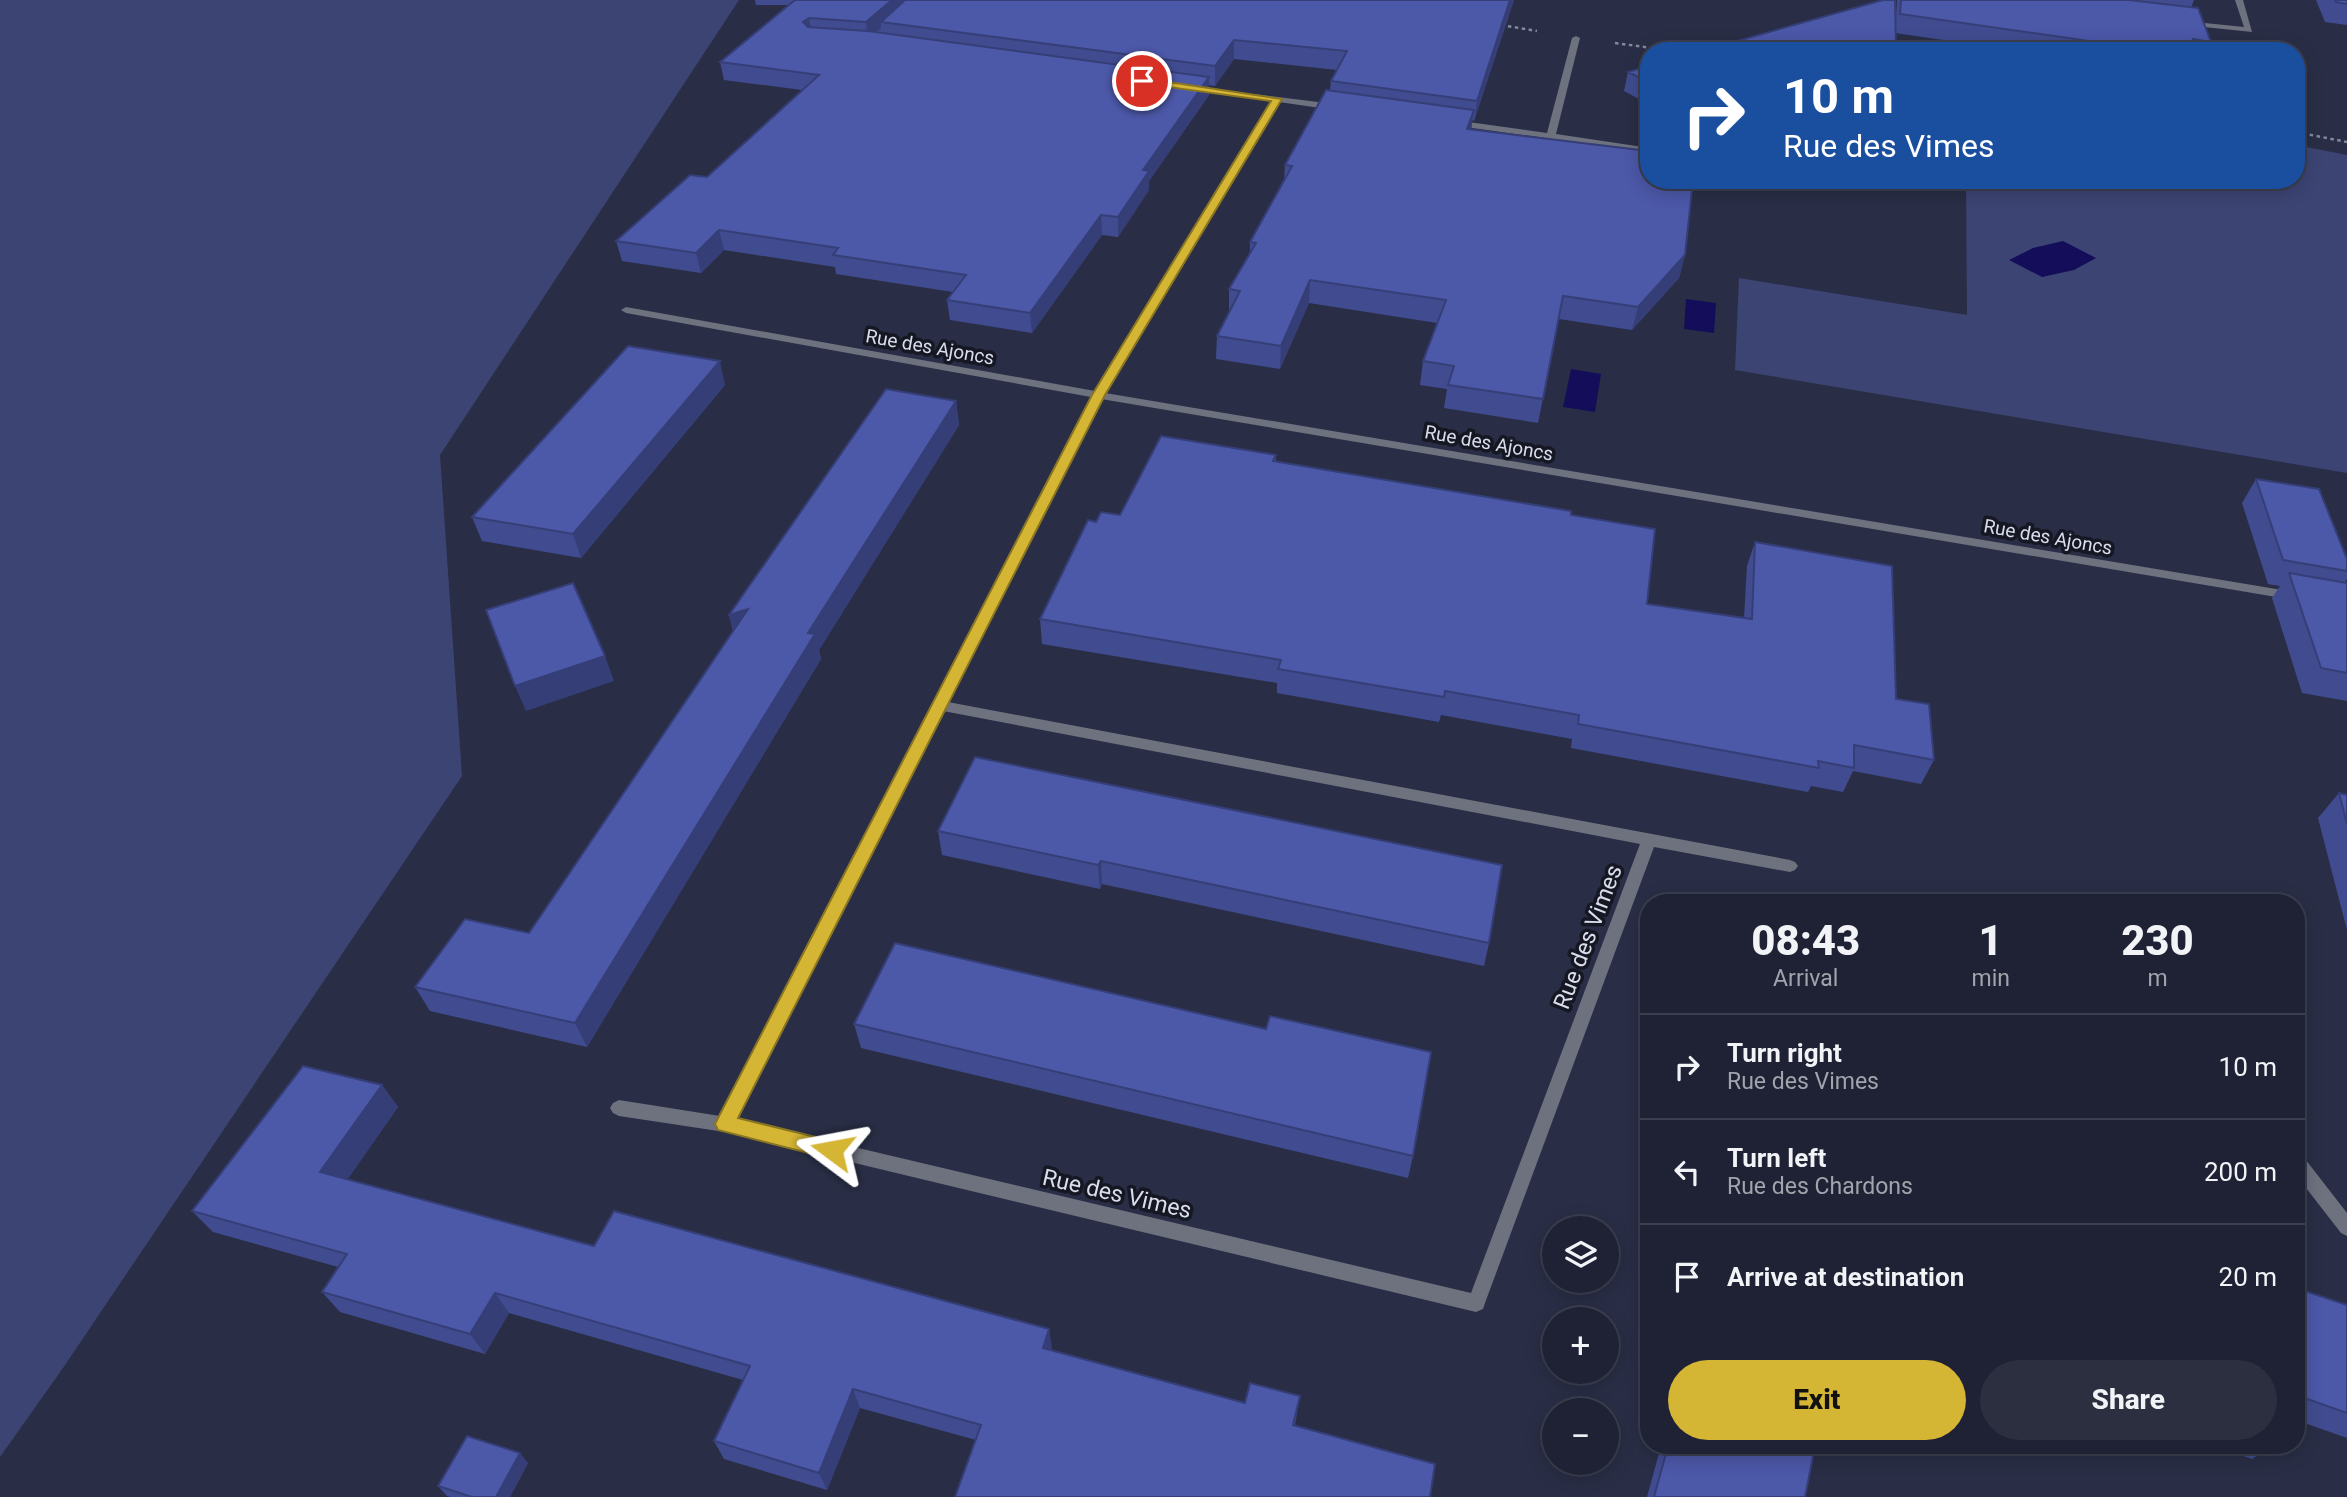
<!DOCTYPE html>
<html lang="en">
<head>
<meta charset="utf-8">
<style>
  body { margin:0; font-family:Roboto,sans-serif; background:#2c2f40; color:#f1f3f6; height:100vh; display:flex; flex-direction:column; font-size:26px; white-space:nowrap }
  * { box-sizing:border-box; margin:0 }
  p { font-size:23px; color:#a1a4ac }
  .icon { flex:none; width:38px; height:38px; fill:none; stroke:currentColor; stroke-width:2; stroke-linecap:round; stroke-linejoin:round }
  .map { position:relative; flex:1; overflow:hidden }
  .drawer { position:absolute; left:1640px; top:894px; width:665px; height:560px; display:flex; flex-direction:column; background:#1f2234; border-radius:28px; box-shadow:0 4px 18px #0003,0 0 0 2px #3c3f4f }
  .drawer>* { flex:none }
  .top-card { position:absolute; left:1640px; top:42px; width:665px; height:147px; border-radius:28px; box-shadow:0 4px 18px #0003,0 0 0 2px #3c3f4f; background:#1a4fa0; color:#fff; overflow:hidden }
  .fabs { position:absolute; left:1542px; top:1216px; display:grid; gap:14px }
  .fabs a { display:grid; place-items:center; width:77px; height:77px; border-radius:50%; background:#1f2234; box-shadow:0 4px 18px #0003,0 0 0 2px #3c3f4f; font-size:35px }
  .pin { position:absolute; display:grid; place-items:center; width:60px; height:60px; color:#fff; margin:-30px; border:4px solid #fff; border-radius:50%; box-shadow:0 2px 7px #0007 }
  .me { position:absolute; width:77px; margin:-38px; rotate:283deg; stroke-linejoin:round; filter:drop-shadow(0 0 5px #0008) }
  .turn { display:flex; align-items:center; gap:24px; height:147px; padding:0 28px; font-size:32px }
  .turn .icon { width:91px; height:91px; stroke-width:2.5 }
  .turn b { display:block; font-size:49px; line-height:60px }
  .eta { display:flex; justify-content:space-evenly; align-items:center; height:119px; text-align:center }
  .eta b { font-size:42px; font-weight:800; line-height:49px }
  .button { display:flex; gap:14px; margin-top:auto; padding:14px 28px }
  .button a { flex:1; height:80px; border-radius:42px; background:#d5b534; color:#111; font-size:28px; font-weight:800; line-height:80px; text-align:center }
  .button a+a { background:#2c2f40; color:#f1f3f6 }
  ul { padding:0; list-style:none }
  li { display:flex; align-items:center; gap:21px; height:105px; padding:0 28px; border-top:2px solid #3c3f4f }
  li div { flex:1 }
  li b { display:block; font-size:26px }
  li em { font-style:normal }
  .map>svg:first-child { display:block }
  .green { fill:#3c4473 }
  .water { fill:#130d5a }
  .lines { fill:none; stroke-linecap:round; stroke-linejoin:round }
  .path { stroke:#83889b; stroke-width:2.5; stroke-dasharray:3.5 3.5; stroke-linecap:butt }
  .minor { fill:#6e717e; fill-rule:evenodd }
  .wall { fill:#414c90 }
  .shaded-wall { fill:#353e76 }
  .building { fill:#4c58a8; stroke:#353e76; stroke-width:2 }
  .route { fill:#d5b534; stroke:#8a7622; stroke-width:2 }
  .labels { text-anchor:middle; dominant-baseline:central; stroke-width:7; stroke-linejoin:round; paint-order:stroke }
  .street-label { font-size:19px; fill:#d9ddec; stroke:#151722 }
  .near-street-label { font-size:23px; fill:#d9ddec; stroke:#151722 }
</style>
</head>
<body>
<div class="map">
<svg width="2347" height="1497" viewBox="0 0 2347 1497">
  <rect width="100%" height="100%" fill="#292e46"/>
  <path class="green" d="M0 0H739L440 455 462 776 63 1368 0 1457Z
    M2296 145 2347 155V473L1735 370 1739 278 1967 315 1966 180H2296Z"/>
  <path class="water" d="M2063 241 2096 258 2074 270 2042 277 2009 260 2033 248Z
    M1686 299 1716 303 1714 333 1684 329Z
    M1571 369 1601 374 1595 412 1563 407Z"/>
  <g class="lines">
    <path class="path" d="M1501 25 1537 31
      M1615 43 1674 51
      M2296 132 2347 142"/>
    <path class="minor" d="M2235 0H2243L2252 32 2185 25 2181 23 2185 21 2244 27Z
      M1576 36 1580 38 1556 134 1643 147 1647 150 1646 152 1451 125 1450 123 1454 120 1547 133 1572 38Z
      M1188 86 1334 104 1338 107 1334 110 1279 102 1105 393 2294 592 2300 596 2294 600 1101 399 948 702 1790 860 1795 862 1798 866 1795 870 1790 872 1654 847 1485 1303 1483 1309 1476 1312 725 1132 619 1116 613 1113 610 1108 613 1103 619 1100 720 1116 1091 397 626 313 621 310 626 307 1095 391 1272 101 1191 90H1188ZM943 711 1640 844 1471 1293 736 1119Z
      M2296 1153 2302 1155 2347 1213V1236L2341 1233 2296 1175Z"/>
  </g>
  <path class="wall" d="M755 0H1514L1474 121 1472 120 1471 129 1685 255 1679 278 1632 330 1559 319 1538 423 1444 408 1447 389 1420 385 1423 361 1437 323 1309 303 1280 369 1216 359 1217 336 1229 312V289L1250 253V242L1284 181 1285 165 1330 90 1331 81 1337 70 1234 59 1215 86 1209 85V95L1149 181V190L1118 237 1102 235 1032 333 950 320 947 300 953 292 836 274 835 267 724 250 701 273 622 261 616 241 707 177 802 90 724 80 720 62 788 5H756Z
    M1897 0H2194L2191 8 2211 42 2207 51H2019L1895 33Z
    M2316 0H2347V25L2325 22Z
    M1648 66V104L1624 91 1628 72Z
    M1842 180H1894L1891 190 1848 185Z
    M725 385 581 558 482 541 472 517Z
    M956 401 959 425 819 650 821 659 587 1047 430 1011 415 987 529 933 733 631 729 615Z
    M1276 455V462L1571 515 1647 604 1744 618 1747 566 1755 542 1896 699 1934 760 1921 784 1853 771 1843 792 1811 786 1808 792 1571 748 1572 739 1441 715 1439 722 1277 693V683L1042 644 1040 619 1096 522 1120 515Z
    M2256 479 2347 559V579L2345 582 2347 583V701L2302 693 2272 598 2280 586 2268 584 2242 503Z
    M975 757 1489 943 1484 966 1102 884 1100 889 942 855 938 831Z
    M2339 793 2347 795V930L2318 818Z
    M854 1024 1413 1156 1408 1178 861 1048Z
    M382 1085 398 1107 347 1180 594 1246 1049 1329 1051 1350 1245 1403 1300 1396 1295 1425 976 1440 860 1408 827 1490 724 1459 714 1441 743 1380 509 1313 485 1354 340 1312 322 1292 338 1267 213 1232 192 1211Z
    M2296 1288 2347 1305V1438L2296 1420Z
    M1661 1446H1815L1805 1497H1647Z
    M2214 1446H2271L2252 1459Z
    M528 1463 510 1497H451L447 1496 438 1486Z"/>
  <path class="shaded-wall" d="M892 0H915L881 22V28L868 39 866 22Z
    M1510 0H1514L1474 121 1477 101Z
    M809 18 812 35 803 22Z
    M1234 40V59L1215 86V66Z
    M1209 77V95L1149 181V190L1118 237V217L1143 170Z
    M1474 110 1471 131 1467 129Z
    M1101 215 1102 235 1032 333 1030 313Z
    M719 230 724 250 701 273 696 253Z
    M1685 255 1679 278 1632 330 1638 307Z
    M1310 280 1309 303 1280 369 1281 346Z
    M720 361 725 385 581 558 573 534Z
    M956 401 959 425 819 650 821 659 587 1047 575 1023 808 633Z
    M748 609 736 640 729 615Z
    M605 656 614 681 526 711 515 686Z
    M1101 861 1102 884 1100 889 1098 865Z
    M382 1085 398 1107 337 1194 320 1172Z
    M495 1293 509 1313 485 1354 470 1334Z
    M1049 1329 1052 1348 1046 1367 1043 1348Z
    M853 1389 860 1408 827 1490 819 1473Z
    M520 1453 528 1463 510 1497H496Z"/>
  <path class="building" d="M795 0H892L866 22 809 18 803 22 808 27 868 31 1209 77 1143 170 1149 171 1118 217 1101 215 1030 313 947 300 966 275 833 255 838 248 719 230 696 253 616 241 690 175 707 177 819 75 720 62Z
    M905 0H1510L1477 101 1331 81 1347 51 1234 40 1215 66 881 22Z
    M1883 0H1895L1896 51H1702Z
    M1901 0H2129L2198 8 2211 42 2193 39 2192 51H2124V46L1900 14Z
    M2335 0H2347V4L2336 2Z
    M1648 66V82L1628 72Z
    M1326 90 1474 110 1467 129 1648 151V180H1693L1685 255 1638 307 1563 296 1543 399 1448 385 1454 366 1423 361 1446 300 1310 280 1281 346 1217 336 1240 291 1229 289 1256 243 1250 242 1292 166 1285 165Z
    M628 346 720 361 573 534 472 517Z
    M886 389 956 401 808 633 815 634 575 1023 415 987 465 919 529 933 748 609 729 615Z
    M1161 436 1276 455 1273 461 1571 511V515L1655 529 1647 604 1752 619 1755 542 1892 566 1896 699 1929 704 1934 760 1854 745V768L1818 761 1819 768 1578 724 1579 715 1445 691 1444 697 1278 669 1281 660 1040 619 1088 520 1096 522 1101 512 1120 515Z
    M2256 479 2319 489 2347 559V571L2283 560Z
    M2289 573 2347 583V673L2321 668Z
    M573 583 605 656 515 686 486 610Z
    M975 757 1502 865 1489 943 1101 861 1098 865 938 831Z
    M2339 793 2347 795V824Z
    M895 943 1266 1029 1270 1016 1431 1052 1413 1156 854 1024Z
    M303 1066 382 1085 320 1172 594 1246 614 1211 1049 1329 1043 1348 1245 1403 1250 1383 1300 1396 1293 1425 1435 1464 1430 1497H955L981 1425 853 1389 819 1473 714 1441 750 1366 495 1293 470 1334 322 1292 347 1254 192 1211Z
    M2296 1288 2347 1305V1413L2296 1395Z
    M467 1436 520 1453 496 1497H472L438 1486Z
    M1668 1446H1815L1805 1497H1654Z"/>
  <path class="route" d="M1142 78 1282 99 1105 395 738 1118 832 1141 839 1143 842 1150 839 1156 832 1159 718 1130 715 1124 718 1118 1092 395 1271 101 1139 83V79Z"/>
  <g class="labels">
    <g class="street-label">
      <text transform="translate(930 347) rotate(10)">Rue des Ajoncs</text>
      <text transform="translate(1489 443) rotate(10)">Rue des Ajoncs</text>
      <text transform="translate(2048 537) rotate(10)">Rue des Ajoncs</text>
    </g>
    <g class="near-street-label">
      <text transform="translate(1588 937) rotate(-69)">Rue des Vimes</text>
      <text transform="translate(1117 1194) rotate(13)">Rue des Vimes</text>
    </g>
  </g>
</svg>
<div class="fabs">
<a><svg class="icon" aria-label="layers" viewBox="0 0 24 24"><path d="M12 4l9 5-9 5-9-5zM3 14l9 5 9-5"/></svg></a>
<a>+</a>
<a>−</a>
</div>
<div class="pin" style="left:1142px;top:81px;background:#d93025"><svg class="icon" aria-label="arrive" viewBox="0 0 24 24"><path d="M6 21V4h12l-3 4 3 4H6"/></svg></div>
<svg class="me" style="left:832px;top:1150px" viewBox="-20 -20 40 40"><path d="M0-17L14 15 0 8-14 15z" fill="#d5b534" stroke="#fff" stroke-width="4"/></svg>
<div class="top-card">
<div class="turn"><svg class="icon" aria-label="right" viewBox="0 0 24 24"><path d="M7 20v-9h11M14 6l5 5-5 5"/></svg><div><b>10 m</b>Rue des Vimes</div></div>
</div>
<section class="drawer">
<div class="eta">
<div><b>08:43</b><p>Arrival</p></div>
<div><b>1</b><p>min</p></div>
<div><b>230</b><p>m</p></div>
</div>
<ul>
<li><svg class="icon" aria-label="right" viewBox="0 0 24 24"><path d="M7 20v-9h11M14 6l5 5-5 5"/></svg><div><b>Turn right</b><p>Rue des Vimes</p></div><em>10 m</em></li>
<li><svg class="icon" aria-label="left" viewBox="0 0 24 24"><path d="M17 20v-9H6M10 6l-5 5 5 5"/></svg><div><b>Turn left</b><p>Rue des Chardons</p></div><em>200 m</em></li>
<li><svg class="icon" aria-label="arrive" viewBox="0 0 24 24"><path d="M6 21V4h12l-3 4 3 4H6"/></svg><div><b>Arrive at destination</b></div><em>20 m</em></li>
</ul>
<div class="button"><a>Exit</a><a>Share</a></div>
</section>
</div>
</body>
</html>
